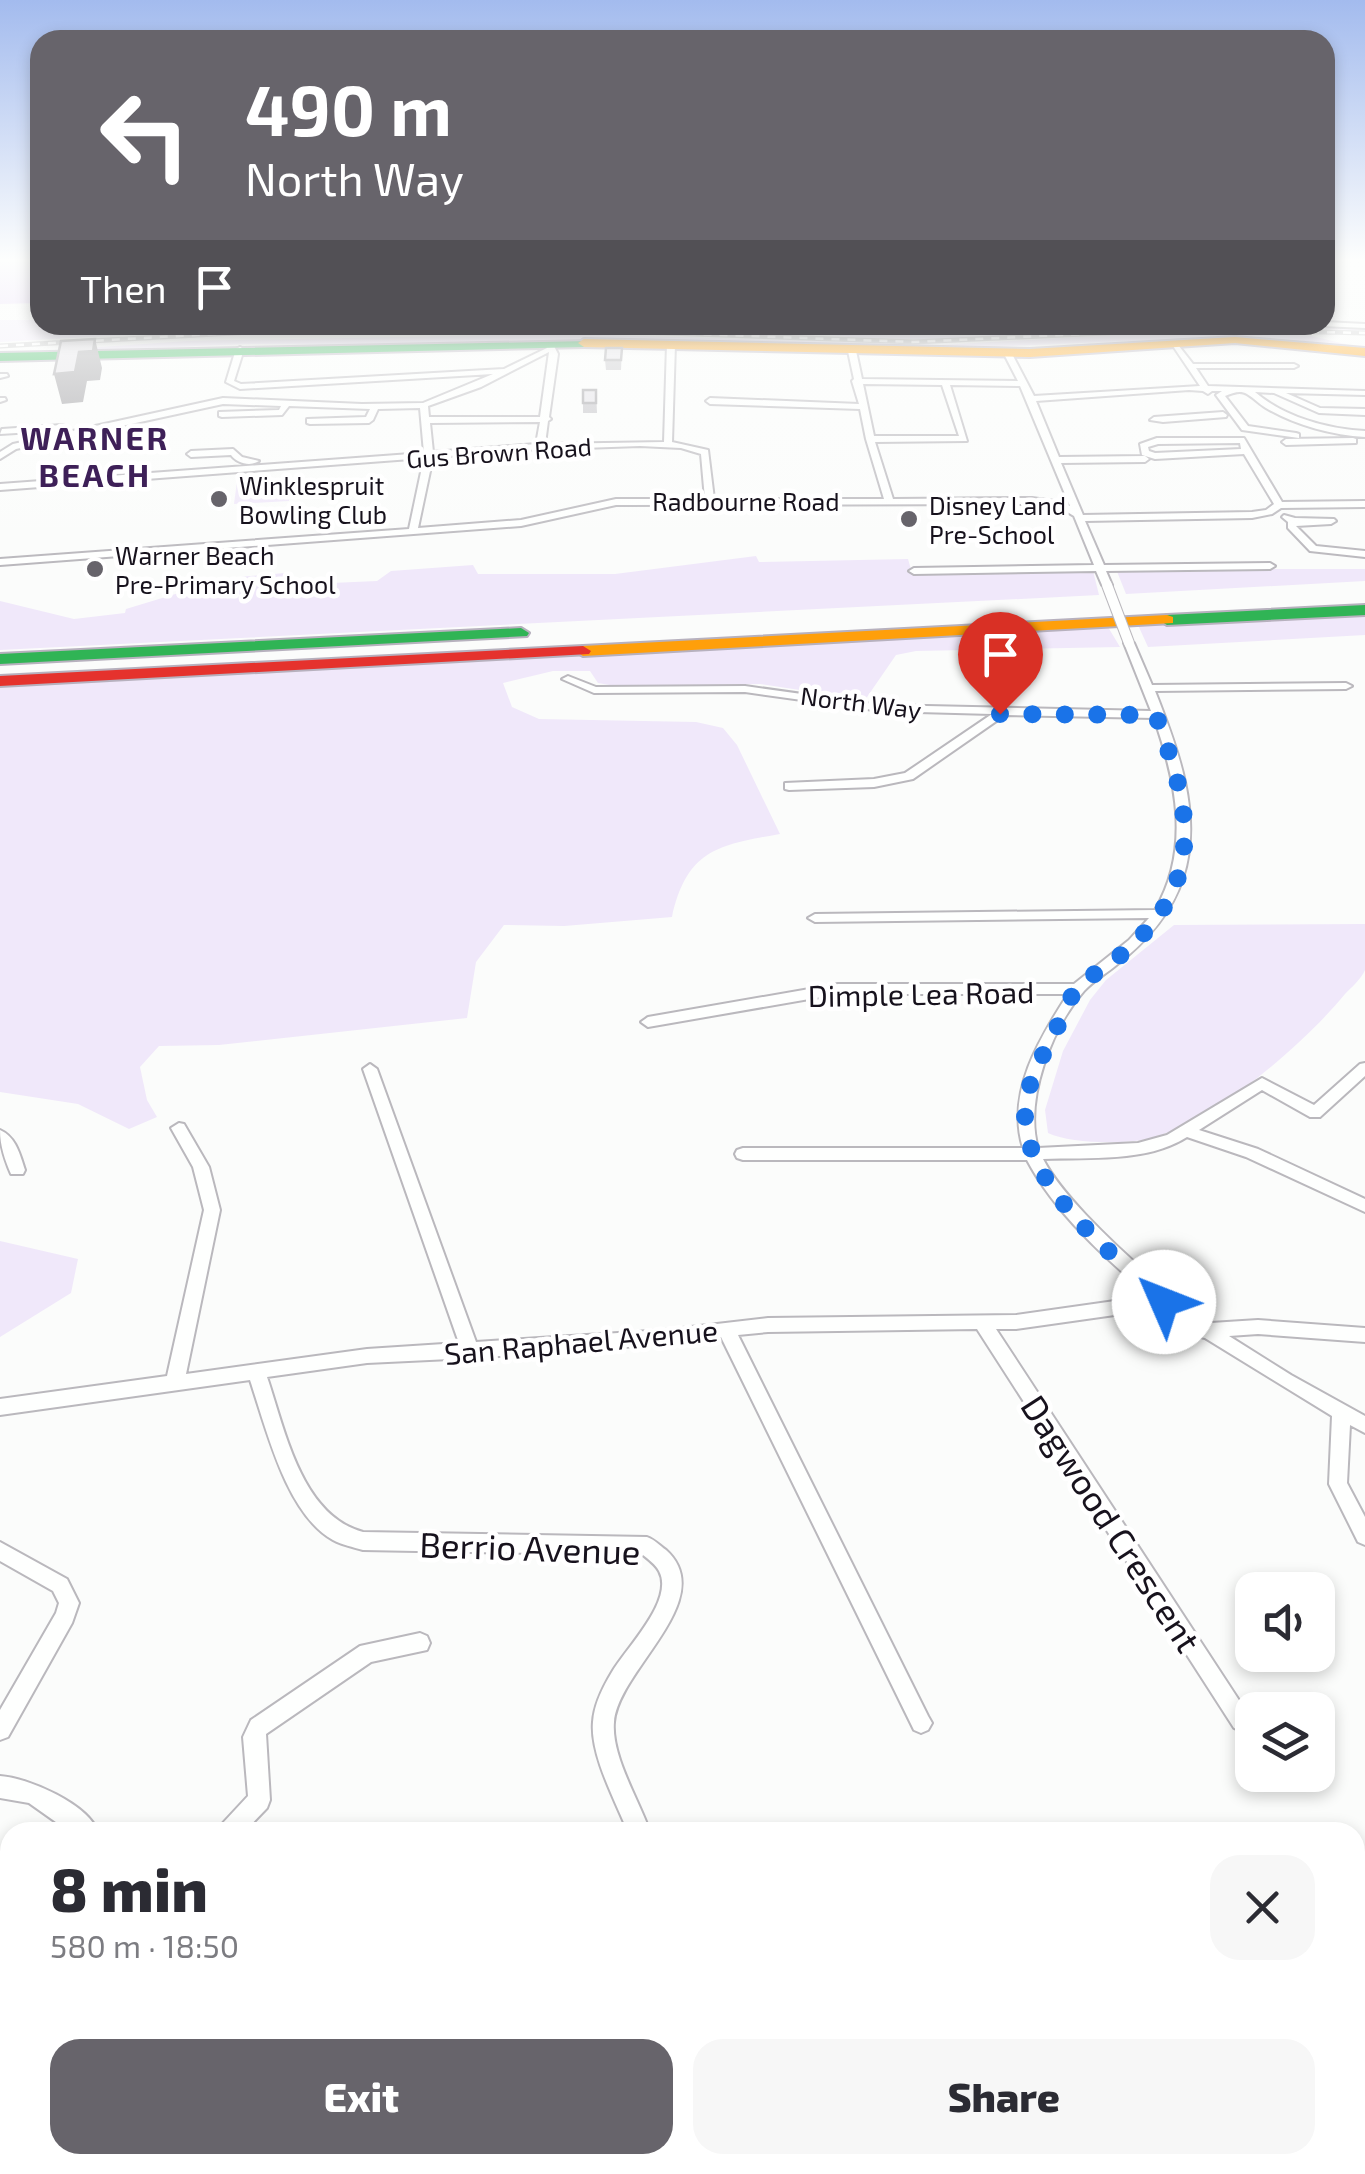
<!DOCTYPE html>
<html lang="en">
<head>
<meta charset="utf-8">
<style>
  body { margin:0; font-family:"Exo 2",sans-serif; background:#f7f7f7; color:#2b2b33; height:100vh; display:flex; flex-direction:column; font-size:38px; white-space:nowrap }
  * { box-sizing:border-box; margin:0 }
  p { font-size:32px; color:#7c7c81 }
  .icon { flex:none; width:55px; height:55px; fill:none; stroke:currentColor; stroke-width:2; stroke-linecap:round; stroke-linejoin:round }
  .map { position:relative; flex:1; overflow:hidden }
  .panel { position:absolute; left:0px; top:1822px; width:1365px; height:352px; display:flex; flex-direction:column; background:#fff; border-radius:30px 30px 0 0; box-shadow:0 5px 15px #0003 }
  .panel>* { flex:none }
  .hud { position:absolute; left:30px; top:30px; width:1305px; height:305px; border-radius:30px; box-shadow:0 5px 15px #0003; background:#67646b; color:#fff; overflow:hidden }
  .fabs { position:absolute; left:1235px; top:1572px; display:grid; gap:20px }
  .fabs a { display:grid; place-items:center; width:100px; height:100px; border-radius:20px; background:#fff; box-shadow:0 5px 15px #0003; font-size:50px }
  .pin { position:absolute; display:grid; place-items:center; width:85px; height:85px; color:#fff; margin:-102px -42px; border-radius:50% 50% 50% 0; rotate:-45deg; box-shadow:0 0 10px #0007 }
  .pin .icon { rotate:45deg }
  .me { position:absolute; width:110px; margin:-55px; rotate:314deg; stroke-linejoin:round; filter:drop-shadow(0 0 8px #0008) }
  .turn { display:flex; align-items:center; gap:35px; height:210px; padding:0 50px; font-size:45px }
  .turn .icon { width:130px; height:130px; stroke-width:2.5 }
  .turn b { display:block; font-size:70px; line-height:85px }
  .then { display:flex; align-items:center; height:95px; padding:0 50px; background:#0003; gap:20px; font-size:38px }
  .round { display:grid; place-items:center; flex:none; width:105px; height:105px; border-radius:30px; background:#f7f7f7 }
  .summary { display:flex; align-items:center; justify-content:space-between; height:170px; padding:0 50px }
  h1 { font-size:60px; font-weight:800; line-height:75px }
  .cta { display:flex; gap:20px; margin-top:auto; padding:20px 50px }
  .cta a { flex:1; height:115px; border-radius:30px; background:#67646b; color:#fff; font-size:40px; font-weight:800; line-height:115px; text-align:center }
  .cta a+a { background:#f7f7f7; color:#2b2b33 }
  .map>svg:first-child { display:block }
  .green { fill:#f0e8fa }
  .water { fill:#dcc5f7 }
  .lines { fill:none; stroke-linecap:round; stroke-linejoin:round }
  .street-casing { stroke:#bab8bd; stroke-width:4 }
  .fast-casing { stroke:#b7b1be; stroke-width:4 }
  .slow-casing { stroke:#b7b1be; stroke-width:4 }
  .jam-casing { stroke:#b7b1be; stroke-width:4 }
  .street { fill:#fefffe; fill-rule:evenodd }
  .fast { fill:#30b455; fill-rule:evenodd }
  .slow { fill:#ff9f0a; fill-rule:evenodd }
  .jam { fill:#e5322d; fill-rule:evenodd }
  .rail-casing { stroke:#c6c6c7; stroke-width:5 }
  .rail { stroke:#fff; stroke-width:2.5; stroke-dasharray:8; stroke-linecap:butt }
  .street-bridge-casing { stroke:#bab8bd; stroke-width:12; stroke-linecap:butt }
  .street-bridge { stroke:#fefffe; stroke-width:10 }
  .wall { fill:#c2c1c6 }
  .shaded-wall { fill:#9e9da1 }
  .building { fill:#e2e0e6; stroke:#9e9da1; stroke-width:2.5 }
  .route { stroke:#1a73e8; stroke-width:18; stroke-dasharray:0 32.4 }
  .poi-dot { fill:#67646b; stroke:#fff; stroke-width:4 }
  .labels { text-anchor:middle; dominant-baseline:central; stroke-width:9; stroke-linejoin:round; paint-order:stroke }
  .far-street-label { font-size:25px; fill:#17121d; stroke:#fff }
  .far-poi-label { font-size:25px; fill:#17121d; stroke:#fff; text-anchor:start }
  .street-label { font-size:30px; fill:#17121d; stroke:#fff }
  .far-district-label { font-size:32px; font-weight:bold; letter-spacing:2.5px; fill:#3e2058; stroke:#fff }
  .near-street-label { font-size:35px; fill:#17121d; stroke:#fff }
</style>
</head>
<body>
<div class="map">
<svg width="1365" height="2174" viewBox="0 0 1365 2174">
  <rect width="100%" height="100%" fill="#fbfcfb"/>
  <path class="green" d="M0 320H40V325H708V329L267 327 0 342Z
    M822 325H869V335L981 336 1103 325 1365 327V331C1281 326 1197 325 1112 330 1015 335 918 346 821 334Z
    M1218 329 1276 330 1277 334 1311 336 1354 346 1251 336 940 349 605 339 396 345 246 344 0 354 187 341 569 334 941 345Z
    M291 478 289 501 234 504 237 481Z
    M756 556 759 562 908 559 912 573 1093 571 1099 595 0 650V601L74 619 125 613 126 609 228 578 285 573 286 585 377 581 391 571 473 565 478 574H615Z
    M1116 569H1365V581L1126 594Z
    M1365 614V635L1148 647 1138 625Z
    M1108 627 1120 647 916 651 896 655 865 700 760 684 621 687 598 683 590 671H553L503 683 512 707 539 719 696 722 723 728 737 745 780 834C718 845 687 850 672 917L564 926 504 925 476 962 467 1018 219 1045 159 1046 140 1067 147 1100 157 1117 129 1129 78 1104 0 1092V686Z
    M1365 924C1365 937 1365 959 1365 970 1362 978 1351 988 1345 994 1303 1045 1219 1117 1155 1137 1130 1145 1071 1144 1048 1133L1045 1110 1063 1051 1090 1000 1106 980 1174 925Z
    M0 1241 78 1259 71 1293 0 1337Z
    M1355 2132 1365 2140V2174H1121L1134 2165H1355Z"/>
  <path class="water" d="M0 261H40V303L0 304Z"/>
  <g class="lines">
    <defs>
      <path id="street" d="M1325 322 1365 324V328L1322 326Z
        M1175 341 1193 364H1294L1298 366 1294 368H1196L1208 386 1365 391V395L1286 393 1320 408 1365 409V415L1319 413 1274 393 1255 392C1284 417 1327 429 1365 431V437C1331 435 1295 425 1266 408 1259 404 1254 398 1247 394 1240 390 1233 393 1225 396L1248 426 1296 433 1299 434V438L1242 430 1216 395 1222 391H1212L1208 394 1203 391 1189 390 1036 401 1059 457 1145 456 1149 459 1145 462 1061 463 1083 515 1252 512 1266 510 1274 504 1244 454 1155 459 1142 455 1140 444 1157 438H1244L1282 502 1365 501V507L1281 508 1272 514 1252 518 1085 521 1104 565 1270 563 1275 566 1270 569 1106 571 1112 585 1107 588 1102 585 1096 571 914 574 909 571 914 568 1094 565 1074 516 1059 507 1032 504 616 505 521 526 0 565V559L409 529 424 458 0 490V484L424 453 420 408 378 409 373 420 369 423 310 424 307 423V419L366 417 370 409 289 406 282 415 222 417 219 416V412L279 410 281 406 223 404 16 449 0 459V452L13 444 223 398 362 404 423 403 493 374 240 389 226 382 236 349 240 347 244 349 234 381 241 384 504 369 547 348 546 342H552L558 354 549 417 551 419 548 421 545 444 664 442 667 344 671 342 675 344 672 442 708 450 714 499H884L866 439 860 409 710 404 706 401 710 398 859 404 852 381 854 379 848 351 852 349 856 351 862 379 1018 381 1003 352 1007 350 1011 352 1034 396 1200 386 1171 343ZM549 352 540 417H429L428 406 481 387ZM863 384 942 385 959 436H874ZM950 385 1020 386 1070 506 1061 502 1032 498 893 499 875 442 967 441ZM540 422 536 444 433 452 430 423ZM1240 443 1241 449 1155 453 1149 451 1148 447 1158 444ZM640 446 681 448 701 454 705 499H616L521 520 418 528 433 457 525 450Z
        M0 374H7L8 376 0 378Z
        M0 398H5L6 400 0 402Z
        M1223 412 1227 415 1226 417 1163 422 1150 420 1154 417Z
        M62 425 65 426V430L0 434 2 429Z
        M1353 438 1356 439V443L1286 445 1282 442 1286 439Z
        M233 449 242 457 259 461C250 467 237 463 231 455L191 457 187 454 191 451Z
        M1284 515 1295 518 1334 519 1336 521 1331 524 1296 526 1316 546 1365 551V557L1310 551 1288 528V522L1282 517Z
        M1129 640 1134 643 1152 685 1346 683 1352 686 1346 689 1155 691C1178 749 1203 815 1183 878 1171 915 1145 943 1114 967 1104 975 1093 981 1084 991 1052 1027 1024 1100 1038 1148L1138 1143 1167 1135 1262 1078 1314 1105 1360 1064 1365 1063V1076L1320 1117H1310L1262 1090 1199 1130 1258 1149 1365 1199V1212L1246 1157 1187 1137C1146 1163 1089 1157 1043 1159 1054 1180 1070 1198 1086 1215 1124 1255 1166 1291 1211 1323L1258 1320 1365 1328V1342L1258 1334 1229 1336 1291 1375 1365 1416V1433L1350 1425 1347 1483 1365 1517V1545L1358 1542 1329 1484 1332 1416 1205 1338 1196 1336 1194 1330 1164 1308 1016 1329H996L1248 1714 1252 1721 1248 1728 1241 1731 1234 1728 977 1329 768 1332 738 1335 928 1716 932 1723 928 1730 921 1733 914 1730 721 1337 665 1344 471 1358 367 1363 267 1377C285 1430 301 1515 363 1532L647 1537C655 1540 659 1545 666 1550 720 1599 618 1670 614 1722 611 1756 639 1800 650 1832H628C616 1802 590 1755 593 1722 594 1704 603 1687 612 1672 626 1648 675 1600 659 1571 656 1565 648 1559 643 1555L363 1550C353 1547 342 1545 333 1540 286 1514 266 1427 250 1380L0 1415V1399L167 1376 204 1210 193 1167 171 1128 179 1123 184 1124 209 1167 220 1210 186 1374 367 1349 459 1343 363 1069 370 1064 377 1069 476 1342 665 1330 768 1318 1016 1315 1150 1296C1105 1258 1055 1213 1027 1160H743L737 1158 735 1154 737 1150 743 1148H1023C1006 1093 1039 1039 1068 994H838L648 1027 641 1022 648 1017 838 984H1074L1129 940 1149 918 815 922 808 918 815 914 1155 910C1191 849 1176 781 1154 718L1005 715 913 779 874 787 789 790 785 789V783L874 779 905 773 992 714 881 711 745 692 594 693 562 679 568 676 596 687 745 686 881 705 1151 711 1124 643Z
        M0 1130C16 1137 20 1155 25 1170L23 1174H11C5 1160 0 1146 0 1130Z
        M0 1542 67 1579 79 1603 72 1623 8 1737 0 1740V1710L56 1613 59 1603 53 1591 0 1561Z
        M420 1633 427 1636 430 1643 427 1650 371 1662 266 1734 270 1800 267 1808 244 1832H219L222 1824 248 1796 243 1737 251 1720 360 1646Z
        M0 1776C29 1778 88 1804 98 1832H70L29 1803 0 1798Z
        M10 2085V2116L0 2121V2090Z
        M357 2165H387L383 2174H353Z
        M799 2165H825L827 2174H801Z"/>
      <path id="fast" d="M588 341 590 343 584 347 0 361V353Z
        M1365 605V615L1167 625 1159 620 1167 615Z
        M521 628 529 633 527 636 0 664V654Z"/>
      <path id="slow" d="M1235 337 1365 348V356L1235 343 1030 357 584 347 578 343 584 339 1030 349Z
        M1167 615 1173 617V623L583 656 575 651 583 646Z"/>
      <path id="jam" d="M583 646 591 651 589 654 0 686V676Z"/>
    </defs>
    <use href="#street" class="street-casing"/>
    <use href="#fast" class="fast-casing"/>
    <use href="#slow" class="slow-casing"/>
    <use href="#jam" class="jam-casing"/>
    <use href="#street" class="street"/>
    <use href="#fast" class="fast"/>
    <use href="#slow" class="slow"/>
    <use href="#jam" class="jam"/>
    <defs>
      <path id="rail" d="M0 346 268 331H613L914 342 1189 329 1365 333"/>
    </defs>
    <use href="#rail" class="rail-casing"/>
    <use href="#rail" class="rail"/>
    <defs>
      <path id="street-bridge" d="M1107 585 1129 643"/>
    </defs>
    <use href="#street-bridge" class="street-bridge-casing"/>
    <use href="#street-bridge" class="street-bridge"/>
  </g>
  <path class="wall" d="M622 348 621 370H606L605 360Z
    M583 390H596L597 413H583Z"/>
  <path class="shaded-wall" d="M95 339 102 368 100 380 87 381 83 402 62 404 54 374Z"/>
  <path class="building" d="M95 339 93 351 79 352 75 372 54 374 61 341Z
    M606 348H622L621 360H605Z
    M583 390H596V403H583Z"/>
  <linearGradient id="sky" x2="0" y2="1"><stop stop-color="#a3bbee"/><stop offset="0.46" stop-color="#fdfefd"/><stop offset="1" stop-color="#fdfefd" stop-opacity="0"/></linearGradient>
  <rect width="1365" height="565" fill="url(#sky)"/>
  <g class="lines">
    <path class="route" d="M1000 714 1156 715C1172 761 1190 807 1183 856 1176 902 1147 935 1112 962 1101 970 1085 979 1076 990 1066 1003 1060 1023 1052 1038 1041 1058 1030 1079 1026 1101 1014 1180 1113 1253 1164 1302"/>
  </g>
  <g class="poi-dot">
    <circle cx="219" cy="499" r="10"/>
    <circle cx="909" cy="519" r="10"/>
    <circle cx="95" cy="569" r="10"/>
  </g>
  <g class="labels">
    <g class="far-street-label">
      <text transform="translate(499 452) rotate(-4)">Gus Brown Road</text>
      <text x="746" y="501">Radbourne Road</text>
      <text transform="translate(861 702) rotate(7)">North Way</text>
    </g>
    <g class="far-poi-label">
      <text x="239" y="485">Winklespruit<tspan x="239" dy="29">Bowling Club</tspan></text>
      <text x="929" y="505">Disney Land<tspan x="929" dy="29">Pre-School</tspan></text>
      <text x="115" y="555">Warner Beach<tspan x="115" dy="29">Pre-Primary School</tspan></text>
    </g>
    <g class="street-label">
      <text transform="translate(921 993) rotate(-1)">Dimple Lea Road</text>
      <text transform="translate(581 1341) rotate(-5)">San Raphael Avenue</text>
    </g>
    <g class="far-district-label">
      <text x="95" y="437">WARNER<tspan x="95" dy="37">BEACH</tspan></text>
    </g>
    <g class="near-street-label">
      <text transform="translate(1112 1523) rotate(57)">Dagwood Crescent</text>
      <text transform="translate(530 1547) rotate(2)">Berrio Avenue</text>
    </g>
  </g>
</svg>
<div class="fabs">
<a><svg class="icon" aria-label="sound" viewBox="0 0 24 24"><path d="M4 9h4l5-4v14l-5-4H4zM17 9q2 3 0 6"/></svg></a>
<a><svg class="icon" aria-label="layers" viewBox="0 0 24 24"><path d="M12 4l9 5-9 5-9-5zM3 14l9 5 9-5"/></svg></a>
</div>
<div class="pin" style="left:1000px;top:714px;background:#d93025"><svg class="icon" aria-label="arrive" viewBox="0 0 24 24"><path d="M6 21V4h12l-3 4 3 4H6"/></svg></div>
<svg class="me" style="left:1164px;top:1302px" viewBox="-20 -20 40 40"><circle r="19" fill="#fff"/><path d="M0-13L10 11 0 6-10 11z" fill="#1a73e8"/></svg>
<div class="hud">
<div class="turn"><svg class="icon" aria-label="left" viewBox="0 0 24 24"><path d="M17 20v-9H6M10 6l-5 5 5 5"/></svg><div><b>490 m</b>North Way</div></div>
<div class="then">Then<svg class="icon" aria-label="arrive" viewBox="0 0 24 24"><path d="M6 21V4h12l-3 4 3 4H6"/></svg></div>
</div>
<section class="panel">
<div class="summary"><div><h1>8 min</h1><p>580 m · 18:50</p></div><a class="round"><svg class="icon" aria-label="close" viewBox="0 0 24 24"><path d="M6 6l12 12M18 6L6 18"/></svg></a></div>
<div class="cta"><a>Exit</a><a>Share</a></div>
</section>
</div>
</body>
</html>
